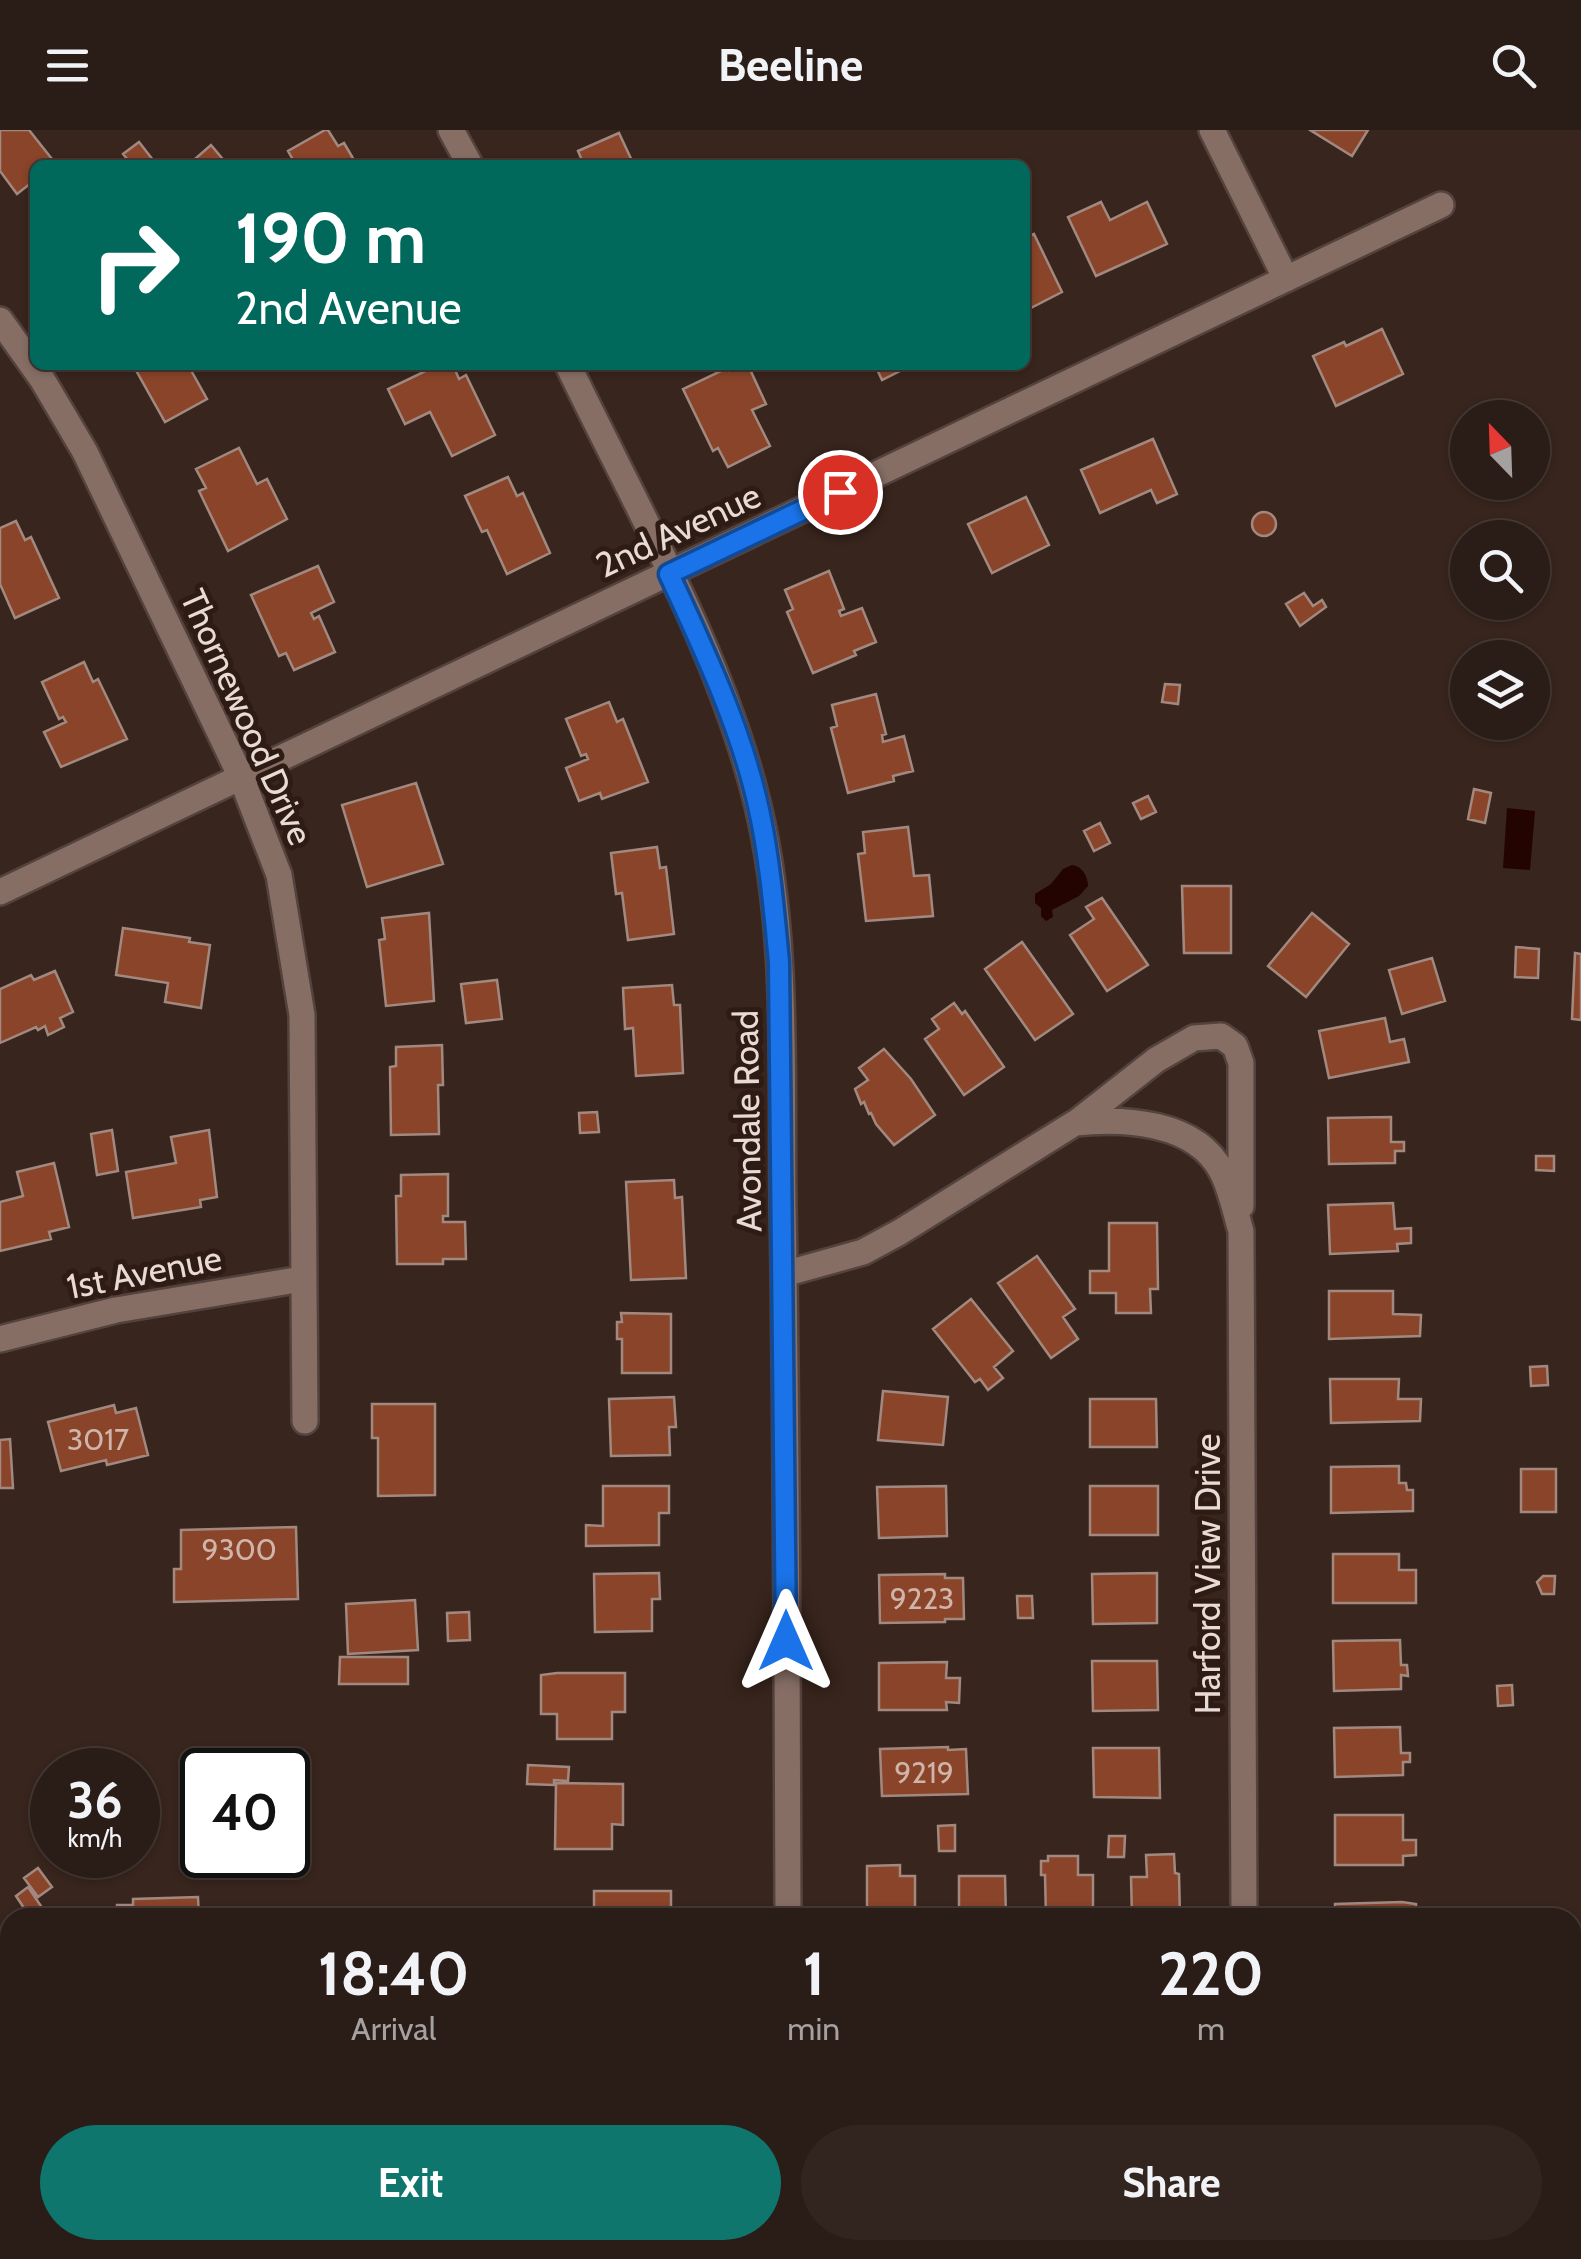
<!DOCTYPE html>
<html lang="en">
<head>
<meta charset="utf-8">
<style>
  body { margin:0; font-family:Cabin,sans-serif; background:#32251f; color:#f1f3f6; height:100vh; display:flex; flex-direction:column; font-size:38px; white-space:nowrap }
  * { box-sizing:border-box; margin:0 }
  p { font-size:32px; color:#a5a1a1 }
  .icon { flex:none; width:55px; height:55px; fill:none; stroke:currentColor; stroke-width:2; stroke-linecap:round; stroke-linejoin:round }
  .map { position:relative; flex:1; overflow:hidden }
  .sheet { position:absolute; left:0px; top:1778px; width:1582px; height:352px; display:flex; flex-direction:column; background:#2a1c16; border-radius:30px 30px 0 0; box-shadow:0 2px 8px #0004,0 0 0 2px #463a35 }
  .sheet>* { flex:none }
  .guide { position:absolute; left:30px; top:30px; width:1000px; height:210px; border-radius:15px; box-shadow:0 2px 8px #0004,0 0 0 2px #463a35; background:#00695c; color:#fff; overflow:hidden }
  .needle { width:65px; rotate:337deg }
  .fabs { position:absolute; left:1450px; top:270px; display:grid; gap:20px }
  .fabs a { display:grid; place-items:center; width:100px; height:100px; border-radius:50%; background:#2a1c16; box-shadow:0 2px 8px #0004,0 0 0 2px #463a35; font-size:50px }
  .speed { position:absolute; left:30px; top:1618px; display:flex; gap:20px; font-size:50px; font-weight:700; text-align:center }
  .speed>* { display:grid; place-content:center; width:130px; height:130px; border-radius:50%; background:#2a1c16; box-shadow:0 2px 8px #0004,0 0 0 2px #463a35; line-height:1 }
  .speed small { font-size:25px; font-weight:400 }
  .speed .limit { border:5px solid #111; border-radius:15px; background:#fff; color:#111 }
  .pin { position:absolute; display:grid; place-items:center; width:85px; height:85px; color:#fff; margin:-42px; border:5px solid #fff; border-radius:50%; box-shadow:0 2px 10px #0007 }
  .me { position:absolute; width:110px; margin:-55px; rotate:0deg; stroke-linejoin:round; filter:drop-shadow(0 0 8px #0008) }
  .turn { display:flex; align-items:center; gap:35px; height:210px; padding:0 40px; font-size:45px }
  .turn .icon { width:130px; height:130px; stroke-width:2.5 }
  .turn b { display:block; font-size:70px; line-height:85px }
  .eta { display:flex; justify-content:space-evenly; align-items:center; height:170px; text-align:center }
  .eta b { font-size:60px; font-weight:700; line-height:70px }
  .action { display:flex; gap:20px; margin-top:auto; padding:20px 40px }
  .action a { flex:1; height:115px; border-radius:60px; background:#0f766e; color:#fff; font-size:40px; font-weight:700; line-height:115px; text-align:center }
  .action a+a { background:#32251f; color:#f1f3f6 }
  header { display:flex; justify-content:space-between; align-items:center; height:130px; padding:0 40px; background:#2a1c16; font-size:45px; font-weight:700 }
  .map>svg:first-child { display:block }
  .water { fill:#240400 }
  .building { fill:#894429; stroke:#a28980; stroke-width:2.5 }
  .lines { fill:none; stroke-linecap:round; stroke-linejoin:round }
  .street-casing { stroke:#53423d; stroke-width:30 }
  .secondary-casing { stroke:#53423d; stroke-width:30 }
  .street { stroke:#866e65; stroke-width:25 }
  .secondary { stroke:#866e65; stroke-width:25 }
  .route-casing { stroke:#114b97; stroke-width:25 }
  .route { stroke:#1a73e8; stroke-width:18 }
  .labels { text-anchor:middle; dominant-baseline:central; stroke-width:10; stroke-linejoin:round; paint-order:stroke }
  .number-label { font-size:30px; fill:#d0b4aa }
  .street-label { font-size:35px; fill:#e8dad5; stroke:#2e1b14 }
</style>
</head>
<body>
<header><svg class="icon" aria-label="menu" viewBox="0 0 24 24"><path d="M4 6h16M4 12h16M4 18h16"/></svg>Beeline<svg class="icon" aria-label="search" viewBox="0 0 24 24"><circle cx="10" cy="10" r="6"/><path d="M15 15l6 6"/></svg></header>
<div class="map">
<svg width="1581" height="2129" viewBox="0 0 1581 2129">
  <rect width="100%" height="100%" fill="#38251d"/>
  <path class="water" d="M1507 678 1535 681 1530 740 1503 738Z
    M1072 735C1082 736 1088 746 1088 756L1079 766 1052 780 1053 787 1046 791 1041 786V778L1035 773V764L1051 754 1063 739Z"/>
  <path class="building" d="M0 0H29L56 34 35 35V50L17 64 0 41Z
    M325 0H328L338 16 344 13 357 35H296L288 21Z
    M1310 0H1368L1352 26Z
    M619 3 634 35H584L578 21Z
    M139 12 153 30 146 35H132L123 24Z
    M211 15 226 33 188 35Z
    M1101 72 1110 90 1147 72 1167 114 1096 146 1068 87Z
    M1034 104 1062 162 1025 181V108Z
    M1382 199 1403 244 1336 276 1313 226 1344 212 1346 216Z
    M133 235H188L207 269 165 292Z
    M438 235H453L459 249 466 245 495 305 452 326 430 282 405 294 388 259Z
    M741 235H748L766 274 752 280 770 316 728 337 718 318 713 321 683 259 727 238 729 241Z
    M875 235H912L882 250Z
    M1153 309 1177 364 1157 373 1151 360 1100 383 1081 340Z
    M239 318 257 354 267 349 287 389 228 421 199 361 206 358 196 339Z
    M508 347 517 366 523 363 550 423 507 444 487 400 482 402 465 366Z
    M1026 367 1049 415 992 443 968 394Z
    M1252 394a12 12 0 1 1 24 0a12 12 0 1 1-24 0Z
    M16 391 25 410 31 407 59 468 15 488 0 454V398Z
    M318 436 334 472 311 483 314 489 319 486 335 522 294 540 286 523 279 526 251 465Z
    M829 441 844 479 839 481 841 486 862 478 876 512 854 521 856 525 813 543 787 482 793 479 785 460Z
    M1304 463 1313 476 1322 470 1326 477 1300 496 1286 474Z
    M84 532 93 552 98 549 127 609 61 637 44 602 66 592 63 587 59 589 42 552Z
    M1165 554 1180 555 1178 574 1162 572Z
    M876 564 886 604 882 605 883 612 904 606 913 641 893 646 894 651 848 663 831 598 837 596 832 575Z
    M609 572 617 592 623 589 648 652 602 669 600 663 579 671 566 638 588 629 586 624 581 626 566 589Z
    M416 653 443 734 367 757 342 675Z
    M1474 659 1491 663 1485 693 1468 689Z
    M1148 666 1156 682 1141 689 1133 673Z
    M1100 693 1110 713 1094 721 1084 701Z
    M908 697 914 746 929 745 933 786 866 791 858 724 865 723 863 702Z
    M657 717 660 738 666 737 674 804 628 810 622 763 616 764 611 723Z
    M1182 756H1231V823H1184Z
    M1102 768 1148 835 1107 861 1070 805 1094 789 1086 777Z
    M429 783 434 871 386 876 379 810 385 809 382 788Z
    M1312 783 1349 814 1306 867 1268 836Z
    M123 798 190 808 189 812 210 815 201 878 165 872 168 853 116 845Z
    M1022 812 1073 884 1035 910 985 839Z
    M1516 817 1539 819 1538 848 1515 847Z
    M1575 823 1581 824V890L1572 889Z
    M1432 828 1445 871 1402 884 1389 840Z
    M55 841 73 882 60 888 64 897 48 905 45 896 38 900 36 897 0 913V859L31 845 34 850Z
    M497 850 502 889 466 893 461 854Z
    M672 855 674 875H680L683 943 636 946 633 898 625 899 623 858Z
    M954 873 962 884 965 881 1004 937 964 965 925 909 939 899 932 889Z
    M1385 888 1390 912 1404 909 1409 932 1329 948 1319 901Z
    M442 915 443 955H438L439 1004 391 1005 390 937 396 936V917Z
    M884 919 911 949 935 985 894 1015 876 994 871 983 869 984 864 972 861 974 855 959 868 950 859 938Z
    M597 982 599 1002 580 1003 579 983Z
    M1391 987V1012H1404V1021H1395V1033L1329 1034 1328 988Z
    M112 1000 118 1041 97 1045 91 1004Z
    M209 1000 217 1067 200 1070 201 1077 133 1088 126 1042 176 1033 171 1007Z
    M1536 1026H1554V1041L1536 1040Z
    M54 1033 69 1097 49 1102 51 1109 0 1121V1072L23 1066 17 1042Z
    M448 1044V1086H443V1092H465L466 1129H443V1134H397L396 1066H401V1045Z
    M674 1050 675 1068 682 1067 686 1148 631 1150 626 1052Z
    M1393 1073 1395 1099 1411 1098V1113L1397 1114 1398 1121 1330 1124 1328 1075Z
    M1109 1093H1157L1158 1159H1150L1151 1183H1116V1163H1090V1141H1109Z
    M1037 1126 1075 1179 1063 1187 1078 1209 1051 1228 998 1153Z
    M1329 1161H1393V1184L1421 1185 1420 1206 1329 1209Z
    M971 1169 1013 1221 994 1237 1003 1248 988 1260 980 1249 975 1252 933 1199Z
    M621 1183 671 1184V1243H622V1209H617V1192H622Z
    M1547 1236 1548 1255 1531 1256 1530 1237Z
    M1330 1249H1399L1398 1269H1421L1420 1291 1331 1293Z
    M883 1261 948 1267 943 1315 878 1310Z
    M674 1267 676 1297H669L670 1325 611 1326 609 1269Z
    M1090 1269H1156L1157 1317H1090Z
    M372 1274H435V1365L378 1366V1308H372Z
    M114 1275 116 1283 136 1278 148 1325 107 1335 106 1330 61 1341 48 1292Z
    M10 1309 13 1358H0V1310Z
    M1399 1336V1353H1406L1407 1360H1413V1381L1331 1383V1337Z
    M1521 1339H1556V1382H1521Z
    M603 1356H669V1383H659V1415L586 1416V1395L603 1396Z
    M946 1356 947 1406 879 1408 877 1357Z
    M1090 1356H1158V1405H1090Z
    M296 1397 298 1469 174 1472V1439H181V1400Z
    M1333 1424H1399V1440H1416V1473H1333Z
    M659 1443 660 1469H652V1501L595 1502 594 1444Z
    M1157 1443V1493L1093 1494 1092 1444Z
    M945 1444V1448H963L964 1489H945V1492L880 1493 879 1445Z
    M1543 1446H1555L1554 1464H1542L1537 1452Z
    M1017 1466H1032L1033 1488H1018Z
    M415 1470 418 1520 348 1524 346 1474Z
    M469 1482 470 1510 448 1511 447 1483Z
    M1400 1510 1401 1535H1407L1408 1546 1401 1545V1559L1334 1561 1333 1511Z
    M340 1527H408V1554H339Z
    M1092 1531H1157L1158 1580 1093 1581Z
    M947 1532 946 1548H960L959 1573 946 1572 947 1580H879V1533Z
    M557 1543H625V1582H612V1609H557V1584H541V1545Z
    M1512 1555 1513 1575 1498 1576 1497 1556Z
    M1400 1597 1401 1623H1410V1632H1403V1645L1335 1647 1334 1598Z
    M948 1617V1620L966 1619 968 1664 882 1666 880 1619Z
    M1093 1618H1159L1160 1668 1094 1667Z
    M528 1635 569 1637 568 1651 554 1650V1655L527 1654Z
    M556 1653 623 1654V1695L612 1694V1719H555Z
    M1335 1685H1403V1710H1416V1725L1403 1726V1735H1335Z
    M955 1695V1721H939L938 1696Z
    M1109 1706H1125L1124 1727H1108Z
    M1174 1724 1175 1743 1179 1744 1180 1788H1132L1131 1747H1147L1146 1725Z
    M1048 1726H1078V1745H1093V1788H1046L1045 1745H1041V1731H1048Z
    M900 1735V1746H915V1788H867V1736Z
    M38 1738 52 1757 38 1767 24 1748Z
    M959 1746H1005L1006 1788H959Z
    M28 1757 41 1776 28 1784 16 1766Z
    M594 1761H671V1788H594Z
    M198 1767 199 1788H117V1775H133V1769Z
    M1402 1772 1416 1774V1788H1335V1774Z
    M349 2120H391V2127L349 2128Z"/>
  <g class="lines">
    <defs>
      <path id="street" d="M1212 0 1286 149
        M0 190 42 249 85 322 241 647 279 745 302 885 305 1291
        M0 762 1441 75
        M1077 992 1156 930 1194 908 1221 906 1235 916 1241 933V1076
        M784 1144 863 1122 900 1102 1075 993C1124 988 1196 991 1222 1042 1231 1060 1235 1081 1241 1101L1244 1788
        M0 1209 116 1180 302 1149
        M1572 1926 1581 1927"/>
      <path id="secondary" d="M451 0 470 35
        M568 235C636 377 721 522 758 676 789 805 781 943 783 1075 787 1312 787 1550 788 1788
        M791 2120V2129"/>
    </defs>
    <use href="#street" class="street-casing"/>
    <use href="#secondary" class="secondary-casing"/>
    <use href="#street" class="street"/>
    <use href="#secondary" class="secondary"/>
  </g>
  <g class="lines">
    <defs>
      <path id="route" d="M786 1511 779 832C774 781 770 730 759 680 741 597 704 520 669 444L840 362"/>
    </defs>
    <use href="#route" class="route-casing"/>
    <use href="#route" class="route"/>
  </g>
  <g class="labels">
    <g class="number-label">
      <text x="98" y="1309">3017</text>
      <text x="239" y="1419">9300</text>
      <text x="922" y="1468">9223</text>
      <text x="924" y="1642">9219</text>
    </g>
    <g class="street-label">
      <text transform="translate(678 400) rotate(-25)">2nd Avenue</text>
      <text transform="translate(247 587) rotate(66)">Thornewood Drive</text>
      <text transform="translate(747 991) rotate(-91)">Avondale Road</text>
      <text transform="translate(144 1142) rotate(-11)">1st Avenue</text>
      <text transform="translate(1207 1444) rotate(-90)">Harford View Drive</text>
    </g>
  </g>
</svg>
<div class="fabs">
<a><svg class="needle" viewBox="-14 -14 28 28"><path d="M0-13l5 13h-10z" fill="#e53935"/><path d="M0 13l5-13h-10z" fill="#a5a1a1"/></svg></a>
<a><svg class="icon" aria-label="search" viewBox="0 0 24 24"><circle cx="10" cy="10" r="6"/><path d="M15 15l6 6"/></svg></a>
<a><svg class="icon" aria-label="layers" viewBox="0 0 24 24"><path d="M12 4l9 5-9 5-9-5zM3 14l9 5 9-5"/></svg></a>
</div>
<div class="speed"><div>36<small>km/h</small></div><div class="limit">40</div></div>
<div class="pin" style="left:840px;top:362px;background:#d93025"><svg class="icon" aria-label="arrive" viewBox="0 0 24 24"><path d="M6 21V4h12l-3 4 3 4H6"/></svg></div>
<svg class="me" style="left:786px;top:1511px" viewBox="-20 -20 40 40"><path d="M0-17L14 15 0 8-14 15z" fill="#1a73e8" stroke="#fff" stroke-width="4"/></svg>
<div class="guide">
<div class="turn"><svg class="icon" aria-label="right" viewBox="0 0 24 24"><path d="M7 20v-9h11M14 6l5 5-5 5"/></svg><div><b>190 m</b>2nd Avenue</div></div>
</div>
<section class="sheet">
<div class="eta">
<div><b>18:40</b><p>Arrival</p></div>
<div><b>1</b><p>min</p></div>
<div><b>220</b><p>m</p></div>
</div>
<div class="action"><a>Exit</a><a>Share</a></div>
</section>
</div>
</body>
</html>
